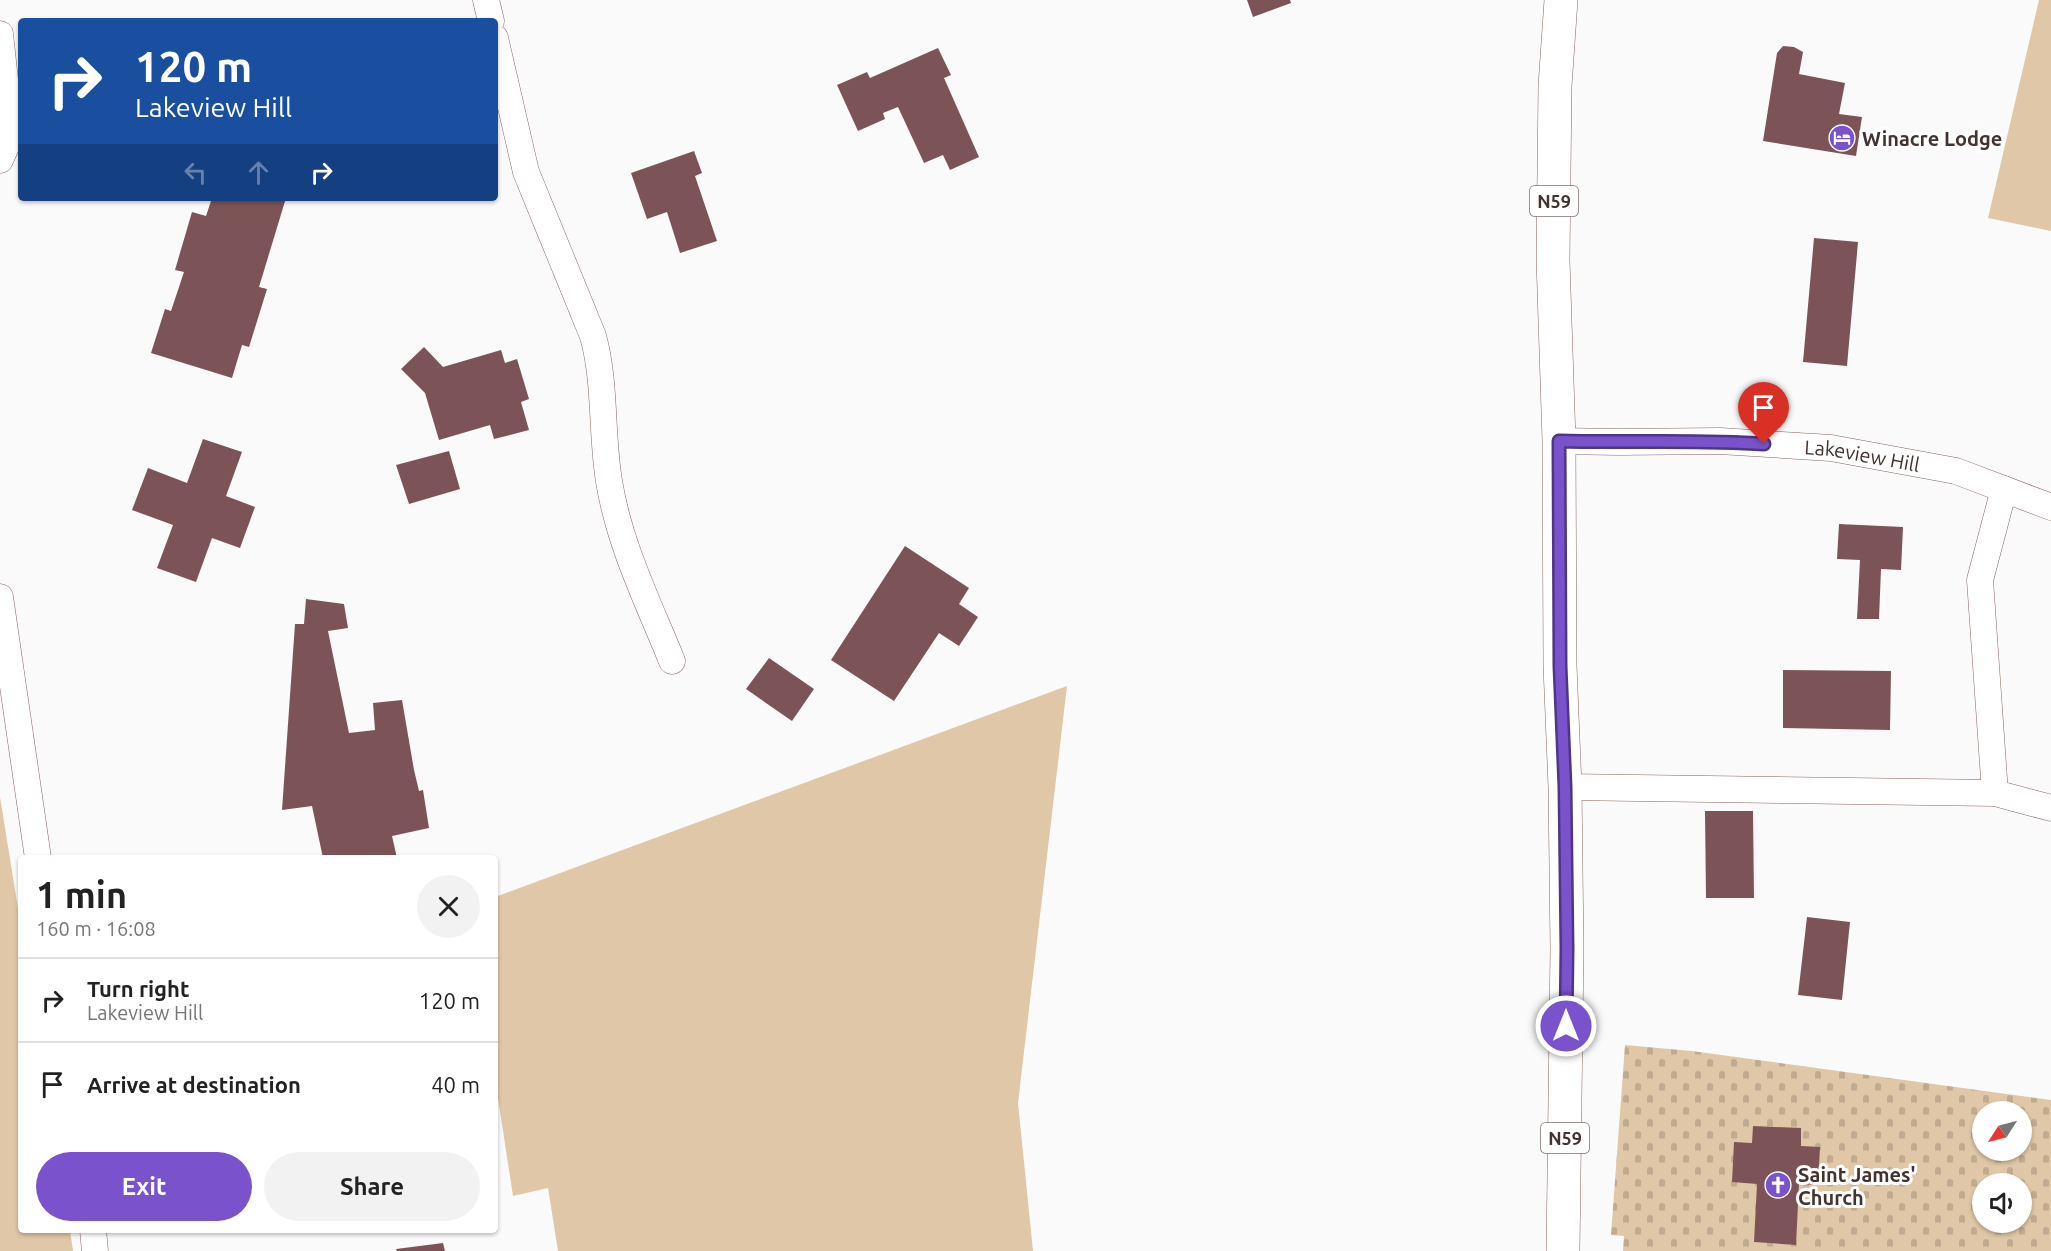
<!DOCTYPE html>
<html lang="en">
<head>
<meta charset="utf-8">
<style>
  body { margin:0; font-family:Ubuntu,sans-serif; background:#f2f2f2; color:#222; height:100vh; display:flex; flex-direction:column; font-size:22px; white-space:nowrap }
  * { box-sizing:border-box; margin:0 }
  p { font-size:20px; color:#767676 }
  .icon { flex:none; width:33px; height:33px; fill:none; stroke:currentColor; stroke-width:2; stroke-linecap:round; stroke-linejoin:round }
  .map { position:relative; flex:1; overflow:hidden }
  .drawer { position:absolute; left:18px; top:855px; width:480px; height:378px; display:flex; flex-direction:column; background:#fff; border-radius:6px; box-shadow:0 2px 4px #0004 }
  .drawer>* { flex:none }
  .top-card { position:absolute; left:18px; top:18px; width:480px; height:183px; border-radius:6px; box-shadow:0 2px 4px #0004; background:#1a4fa0; color:#fff; overflow:hidden }
  .needle { width:39px; rotate:234deg }
  .controls { position:absolute; left:1972px; top:1101px; display:grid; gap:12px }
  .controls a { display:grid; place-items:center; width:60px; height:60px; border-radius:50%; background:#fff; box-shadow:0 2px 4px #0004; font-size:30px }
  .pin { position:absolute; display:grid; place-items:center; width:51px; height:51px; color:#fff; margin:-62px -26px; border-radius:50% 50% 50% 0; rotate:-45deg; box-shadow:0 0 6px #0007 }
  .pin .icon { rotate:45deg }
  .me { position:absolute; width:66px; margin:-33px; rotate:0deg; stroke-linejoin:round; filter:drop-shadow(0 0 4px #0008) }
  .turn { display:flex; align-items:center; gap:21px; height:126px; padding:0 18px; font-size:27px }
  .turn .icon { width:78px; height:78px; stroke-width:2.5 }
  .turn b { display:block; font-size:42px; line-height:51px }
  .lanes { display:flex; align-items:center; height:57px; padding:0 18px; background:#0003; justify-content:center; gap:30px; direction:ltr }
  .lanes .off { opacity:.35 }
  .round { display:grid; place-items:center; flex:none; width:63px; height:63px; border-radius:32px; background:#f2f2f2 }
  .head { display:flex; align-items:center; justify-content:space-between; height:102px; padding:0 18px }
  h1 { font-size:36px; font-weight:600; line-height:45px }
  .primary-button { display:flex; gap:12px; margin-top:auto; padding:12px 18px }
  .primary-button a { flex:1; height:69px; border-radius:36px; background:#7a53cc; color:#fff; font-size:24px; font-weight:600; line-height:69px; text-align:center }
  .primary-button a+a { background:#f2f2f2; color:#222 }
  ul { padding:0; list-style:none }
  li { display:flex; align-items:center; gap:18px; height:84px; padding:0 18px; border-top:2px solid #e0e0e0 }
  li div { flex:1 }
  li b { display:block; font-size:22px }
  li em { font-style:normal }
  .map>svg:first-child { display:block }
  .grass { fill:#e0c7a7 }
  .cemetery { fill:url(#cemetery-stones); fill-rule:evenodd }
  .building { fill:#7c5457 }
  .lines { fill:none; stroke-linecap:round; stroke-linejoin:round }
  .minor-casing { stroke:#89645c; stroke-width:27 }
  .primary-casing { stroke:#89645c; stroke-width:34 }
  .minor { stroke:#fff; stroke-width:26 }
  .primary { stroke:#fff; stroke-width:33 }
  .route-casing { stroke:#4f3685; stroke-width:15 }
  .route { stroke:#7a53cc; stroke-width:10 }
  .labels { text-anchor:middle; dominant-baseline:central; stroke-width:6; stroke-linejoin:round; paint-order:stroke }
  .shield { fill:#fff; stroke:#7b706d; stroke-width:1.5 }
  .shield-label { font-size:18px; font-weight:bold; fill:#43332f }
  .poi-label { font-size:20px; font-weight:bold; fill:#43332f; stroke:#fff; text-anchor:start }
  .street-label { font-size:20px; fill:#43332f; stroke:#fff }
</style>
</head>
<body>
<div class="map">
<svg width="2051" height="1251" viewBox="0 0 2051 1251">
  <defs>
    <pattern id="cemetery-stones" width="16" height="16" patternUnits="userSpaceOnUse" patternTransform="scale(1.5)"><rect width="16" height="16" fill="#e0c7a7"/><path d="M2 7V4a2 2 0 0 1 4 0v3zM10 15v-3a2 2 0 0 1 4 0v3z" fill="#c1ab90"/></pattern>
  </defs>
  <rect width="100%" height="100%" fill="#fafafa"/>
  <path class="grass" d="M2039 0H2051V231L1988 218Z
    M1067 686 1018 1103 1033 1251H558L548 1188 513 1196 495 1079V897Z
    M0 797 21 927V1230H70L73 1251H0Z"/>
  <path class="cemetery" d="M1625 1045 1692 1051 2051 1100V1251H1623L1624 1236 1611 1235ZM1983 1112H2022V1150H1983ZM1983 1184H2022V1222H1983Z"/>
  <path class="building" d="M1247 0H1290L1291 3 1253 17Z
    M1783 46 1794 47 1803 52 1799 74 1845 83 1839 114 1862 117 1856 156 1763 141 1777 53Z
    M938 48 951 75 944 78 979 157 950 170 943 155 924 163 898 107 883 113 885 119 858 131 837 85 867 72 870 78Z
    M694 151 702 173 695 176 717 241 680 253 667 212 647 219 631 173Z
    M212 198H286L259 287 267 289 249 347 242 345 232 378 151 353 165 309 171 311 184 272 175 270 192 212 206 216Z
    M1814 238 1858 242 1847 366 1803 362Z
    M424 347 443 367 501 350 505 363 517 359 529 399 521 402 529 430 494 439 490 425 439 440 425 393 401 369Z
    M203 439 242 452 226 496 255 507 240 548 212 538 196 582 157 568 173 525 132 510 148 468 187 483Z
    M449 451 460 489 409 504 396 465Z
    M1839 524 1903 527 1901 570 1881 569 1879 619H1857L1860 560 1837 559Z
    M905 546 969 588 959 604 978 617 959 646 939 633 894 701 831 660Z
    M306 599 344 604 348 628 328 631 349 733 375 730 373 703 402 700 414 770 419 791 423 790 429 828 392 836 397 858H323L312 806 282 810 295 624H304Z
    M769 658 814 689 792 721 746 689Z
    M1783 670 1891 671 1890 730 1783 728Z
    M1705 811H1753L1754 898H1706Z
    M1807 917 1850 922 1842 1000 1798 995Z
    M1753 1126 1801 1128V1146L1820 1147 1818 1185 1799 1184 1796 1245 1754 1242 1757 1184 1732 1182 1734 1142 1752 1143Z
    M443 1243 445 1251H397L396 1249Z"/>
  <g class="lines">
    <defs>
      <g id="minor">
        <path d="M486 0 491 21"/>
        <path d="M0 34 11 135 0 160"/>
        <path d="M495 38 526 172 593 336C606 383 601 433 609 481 619 544 648 602 672 661"/>
        <path id="s1" d="M1559 441 1618 442 1720 441 1831 448 1956 471 2051 507"/>
        <path d="M0 597 38 858"/>
        <path d="M1565 787 1995 793 2051 808"/>
        <path d="M1995 793 1980 580 2004 489"/>
        <path d="M93 1230 95 1251"/>
      </g>
      <path id="primary" d="M1561 0 1555 86 1553 260 1559 441 1560 666 1565 787 1567 949 1563 1251"/>
    </defs>
    <use href="#minor" class="minor-casing"/>
    <use href="#primary" class="primary-casing"/>
    <use href="#minor" class="minor"/>
    <use href="#primary" class="primary"/>
  </g>
  <g class="lines">
    <defs>
      <path id="route" d="M1566 1026 1567 949 1565 787 1560 666 1559 441C1627 443 1696 439 1764 444"/>
    </defs>
    <use href="#route" class="route-casing"/>
    <use href="#route" class="route"/>
  </g>
  <defs>
    <symbol id="hotel-disc" viewBox="-11 -11 22 22"><circle r="9.5" fill="#7a53cc" stroke="#fff"/><path d="M-6-4.5h1.5V1H6V5H4.5V3h-9V5H-6ZM-4 0a1.8 1.8 0 1 1 3.6 0ZM.5 0V-2.5h3Q6-2.5 6 0Z" fill="#fff"/></symbol>
    <symbol id="church-disc" viewBox="-11 -11 22 22"><circle r="9.5" fill="#7a53cc" stroke="#fff"/><path d="M-1.2-6h2.4v3.5h3.3v2.4h-3.3V6h-2.4V-.1h-3.3v-2.4h3.3Z" fill="#fff"/></symbol>
  </defs>
  <g fill-rule="evenodd">
    <use href="#hotel-disc" x="1827" y="123" width="30" height="30"/>
    <use href="#church-disc" x="1763" y="1170" width="30" height="30"/>
  </g>
  <g class="labels">
    <g class="shield">
      <rect x="1530" y="186" width="48" height="30" rx="4.5"/>
      <rect x="1541" y="1123" width="48" height="30" rx="4.5"/>
    </g>
    <g class="shield-label">
      <text x="1554" y="201">N59</text>
      <text x="1565" y="1138">N59</text>
    </g>
    <g class="poi-label">
      <text x="1862" y="138">Winacre Lodge</text>
      <text x="1798" y="1174">Saint James'<tspan x="1798" dy="23">Church</tspan></text>
    </g>
    <g class="street-label">
      <text stroke="none"><textPath href="#s1" startOffset="304">Lakeview Hill</textPath></text>
    </g>
  </g>
</svg>
<div class="controls">
<a><svg class="needle" viewBox="-14 -14 28 28"><path d="M0-13l5 13h-10z" fill="#e53935"/><path d="M0 13l5-13h-10z" fill="#767676"/></svg></a>
<a><svg class="icon" aria-label="sound" viewBox="0 0 24 24"><path d="M4 9h4l5-4v14l-5-4H4zM17 9q2 3 0 6"/></svg></a>
</div>
<div class="pin" style="left:1764px;top:444px;background:#d93025"><svg class="icon" aria-label="arrive" viewBox="0 0 24 24"><path d="M6 21V4h12l-3 4 3 4H6"/></svg></div>
<svg class="me" style="left:1566px;top:1026px" viewBox="-20 -20 40 40"><circle r="17" fill="#7a53cc" stroke="#fff" stroke-width="3"/><path d="M0-11L8 9 0 5-8 9z" fill="#fff"/></svg>
<div class="top-card">
<div class="turn"><svg class="icon" aria-label="right" viewBox="0 0 24 24"><path d="M7 20v-9h11M14 6l5 5-5 5"/></svg><div><b>120 m</b>Lakeview Hill</div></div>
<div class="lanes"><svg class="icon off" aria-label="left" viewBox="0 0 24 24"><path d="M17 20v-9H6M10 6l-5 5 5 5"/></svg><svg class="icon off" aria-label="ahead" viewBox="0 0 24 24"><path d="M12 20V5M6 11l6-6 6 6"/></svg><svg class="icon" aria-label="right" viewBox="0 0 24 24"><path d="M7 20v-9h11M14 6l5 5-5 5"/></svg></div>
</div>
<section class="drawer">
<div class="head"><div><h1>1 min</h1><p>160 m · 16:08</p></div><a class="round"><svg class="icon" aria-label="close" viewBox="0 0 24 24"><path d="M6 6l12 12M18 6L6 18"/></svg></a></div>
<ul>
<li><svg class="icon" aria-label="right" viewBox="0 0 24 24"><path d="M7 20v-9h11M14 6l5 5-5 5"/></svg><div><b>Turn right</b><p>Lakeview Hill</p></div><em>120 m</em></li>
<li><svg class="icon" aria-label="arrive" viewBox="0 0 24 24"><path d="M6 21V4h12l-3 4 3 4H6"/></svg><div><b>Arrive at destination</b></div><em>40 m</em></li>
</ul>
<div class="primary-button"><a>Exit</a><a>Share</a></div>
</section>
</div>
</body>
</html>
